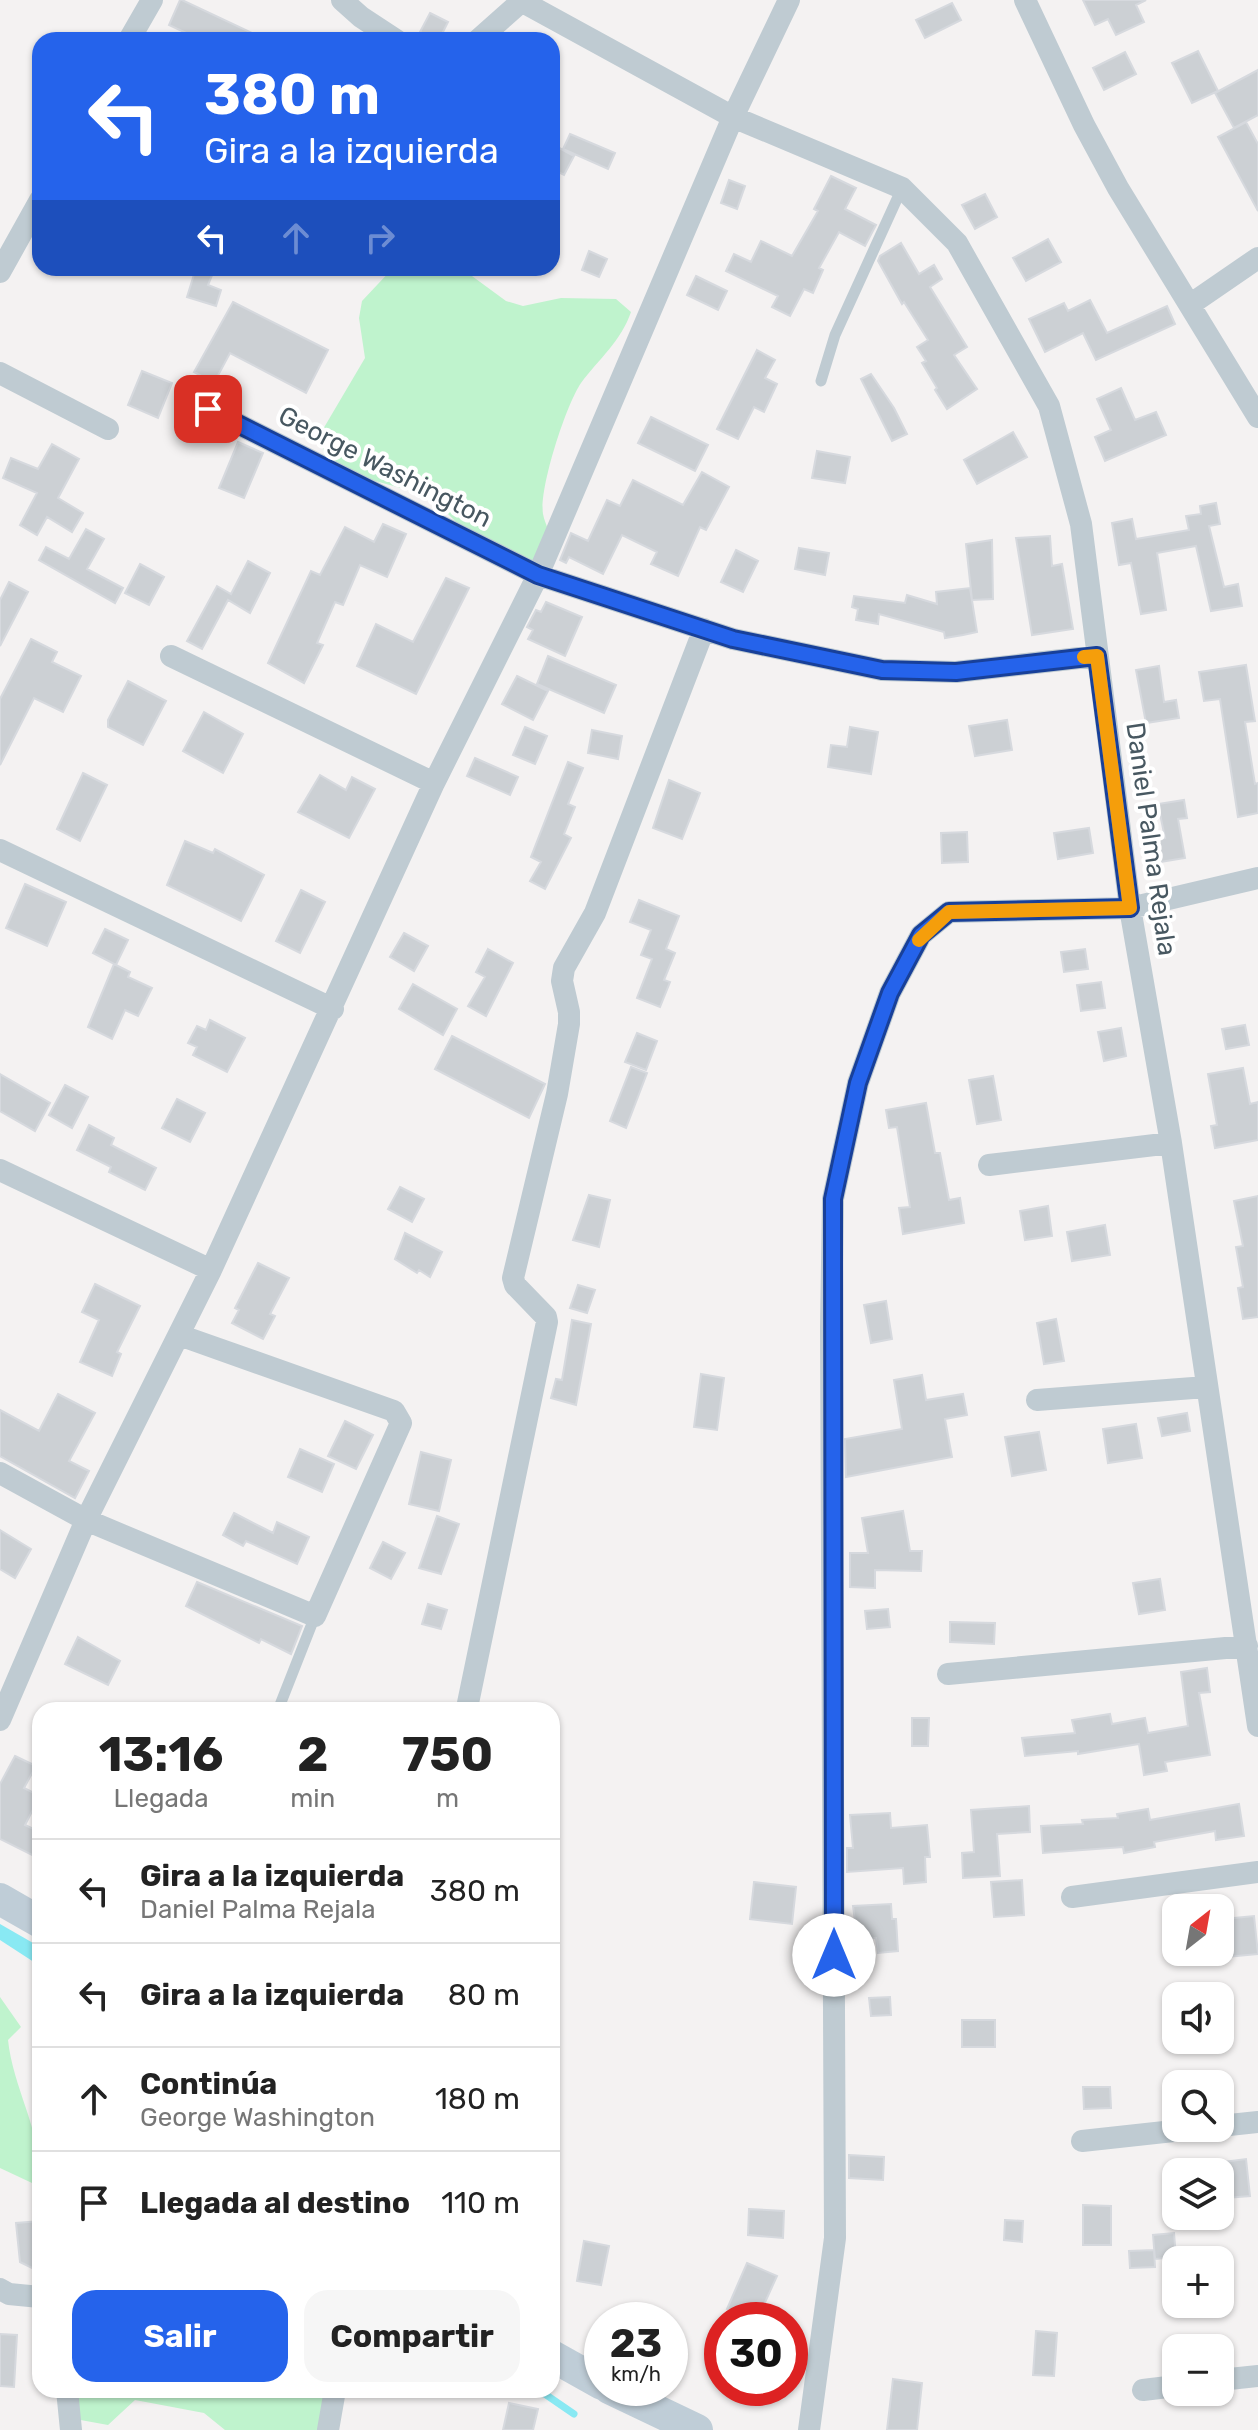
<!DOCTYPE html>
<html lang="es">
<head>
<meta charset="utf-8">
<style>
  body { margin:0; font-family:Rubik,sans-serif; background:#f6f6f6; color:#222; height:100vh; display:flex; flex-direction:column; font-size:30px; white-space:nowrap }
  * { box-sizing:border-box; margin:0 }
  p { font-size:26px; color:#767676 }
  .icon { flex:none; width:44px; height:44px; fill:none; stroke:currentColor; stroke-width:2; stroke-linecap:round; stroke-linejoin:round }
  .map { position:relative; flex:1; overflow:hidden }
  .drawer { position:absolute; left:32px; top:1702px; width:528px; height:696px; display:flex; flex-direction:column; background:#fff; border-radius:24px; box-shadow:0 2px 6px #0004 }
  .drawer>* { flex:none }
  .top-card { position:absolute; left:32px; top:32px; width:528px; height:244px; border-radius:24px; box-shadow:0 2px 6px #0004; background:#2563eb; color:#fff; overflow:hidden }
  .needle { width:52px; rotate:31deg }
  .tools { position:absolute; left:1162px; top:1894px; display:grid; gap:16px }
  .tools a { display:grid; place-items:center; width:72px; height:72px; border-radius:16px; background:#fff; box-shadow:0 2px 6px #0004; font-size:40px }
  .speed { position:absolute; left:584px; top:2302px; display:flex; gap:16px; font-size:40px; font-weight:700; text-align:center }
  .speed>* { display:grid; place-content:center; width:104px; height:104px; border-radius:50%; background:#fff; box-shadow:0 2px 6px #0004; line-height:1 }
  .speed small { font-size:20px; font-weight:400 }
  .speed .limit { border:12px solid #d22; background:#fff; color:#111 }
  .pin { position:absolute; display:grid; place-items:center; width:68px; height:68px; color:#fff; margin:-34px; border-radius:16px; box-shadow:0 4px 12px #0006 }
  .me { position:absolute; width:88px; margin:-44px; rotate:0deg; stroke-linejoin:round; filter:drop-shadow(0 0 6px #0008) }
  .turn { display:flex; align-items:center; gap:28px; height:168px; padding:0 40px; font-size:36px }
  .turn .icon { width:104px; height:104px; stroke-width:2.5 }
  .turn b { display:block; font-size:56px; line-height:68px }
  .lanes { display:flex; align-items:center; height:76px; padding:0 40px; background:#0003; justify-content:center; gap:40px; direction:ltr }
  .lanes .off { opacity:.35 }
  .eta { display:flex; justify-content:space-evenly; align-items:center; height:136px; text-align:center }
  .eta b { font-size:48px; font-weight:700; line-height:56px }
  .action { display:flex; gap:16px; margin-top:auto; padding:16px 40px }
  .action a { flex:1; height:92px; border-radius:24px; background:#2563eb; color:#fff; font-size:32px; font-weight:700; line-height:92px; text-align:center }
  .action a+a { background:#f6f6f6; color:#222 }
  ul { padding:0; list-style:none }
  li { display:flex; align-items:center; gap:24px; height:104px; padding:0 40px; border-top:2px solid #e0e0e0 }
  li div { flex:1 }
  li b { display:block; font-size:30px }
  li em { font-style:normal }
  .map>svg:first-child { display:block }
  .green { fill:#bff3cd }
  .water { fill:#89e9f3 }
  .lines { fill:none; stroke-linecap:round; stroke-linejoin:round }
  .stream { stroke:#89e9f3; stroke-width:7 }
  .building { fill:#ccd0d4; stroke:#d6d9de; stroke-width:2 }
  .lane { stroke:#bfcbd2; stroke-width:11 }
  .street { stroke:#bfcbd2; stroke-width:22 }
  .secondary { stroke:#bfcdd7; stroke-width:32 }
  .route-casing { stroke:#184099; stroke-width:20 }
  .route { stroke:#2563eb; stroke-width:14 }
  .slow { stroke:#f59e0b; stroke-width:14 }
  .labels { text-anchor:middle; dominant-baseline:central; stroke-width:8; stroke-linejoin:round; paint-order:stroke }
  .street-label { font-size:26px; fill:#485861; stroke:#fff }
</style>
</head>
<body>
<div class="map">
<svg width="1258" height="2430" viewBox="0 0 1258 2430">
  <rect width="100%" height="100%" fill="#f4f2f2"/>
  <path class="green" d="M393 268H461L506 301 523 306 561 298 616 299 631 312C621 341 599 359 581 383 566 405 539 488 543 514 544 520 547 526 549 532L535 565 469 535 430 496 357 476 325 455 319 436 365 358 359 318 362 301Z
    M0 1997 21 2027 8 2040C13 2087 40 2129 40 2176L32 2183 0 2168Z
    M53 2390H331V2430H225L204 2413 135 2400 108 2425 75 2419Z"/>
  <path class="water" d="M0 1924 40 1947V1966L0 1940Z"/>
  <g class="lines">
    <path class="stream" d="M539 2390 574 2414"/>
  </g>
  <path class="building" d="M180 0H182L267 40H201L169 25Z
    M1083 0H1146L1136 5 1144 22 1116 35 1108 19 1095 25Z
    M952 3 961 20 925 38 916 20Z
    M430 13 448 22 439 40 420 32Z
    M1198 51 1218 91 1192 103 1172 63Z
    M1125 52 1136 74 1104 90 1093 68Z
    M1258 70V115L1234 128 1215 93Z
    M1246 122 1258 144V211L1218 137Z
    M570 134 615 153 608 169 563 149Z
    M552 144 574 156 564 175 552 169Z
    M831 176 856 188 845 209 876 225 865 246 839 232 819 268 823 270 813 293 804 289 790 316 772 307 778 296 726 271 734 254 751 262 761 241 792 256 818 211 814 209Z
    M729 180 745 186 737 209 721 203Z
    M985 194 997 217 975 229 962 205Z
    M1048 239 1061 262 1026 281 1013 258Z
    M901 243 919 274 934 265 942 279 930 287 967 347 954 355 977 389 947 409 935 390 937 388 922 363 926 361 917 347 928 340 904 302 902 304 878 261 880 256Z
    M589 251 607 259 599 277 582 270Z
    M196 268 213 273 208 285 221 290 216 306 187 297Z
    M696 276 727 291 718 310 687 295Z
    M1090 300 1107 333 1167 306 1175 324 1096 360 1083 333 1045 352 1029 319 1064 303 1068 311Z
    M233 302 328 350 306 393 230 353 214 383 194 372Z
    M757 350 775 360 765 378 777 384 764 412 754 407 738 439 717 429Z
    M142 371 172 383 158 418 128 405Z
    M871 374 894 408 907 434 892 441 861 379Z
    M1121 388 1135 420 1156 412 1166 435 1105 461 1095 437 1111 430 1097 399Z
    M651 417 708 445 695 471 638 443Z
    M1013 432 1027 457 977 484 964 460Z
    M238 442 263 453 244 498 219 488Z
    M52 444 79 459 58 498 83 513 72 532 47 517 37 535 20 525 37 493 3 478 11 458 38 469Z
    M817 451 850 457 845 483 812 478Z
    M702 472 729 487 706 530 700 527 678 576 651 564 657 552 622 535 603 574 569 557 566 563 560 560 571 533 588 541 607 500 620 506 633 480 683 505Z
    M1216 503 1220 524 1209 526 1224 587 1238 584 1242 606 1211 611 1196 546 1157 553 1166 610 1141 614 1131 563 1119 565 1112 523 1132 519 1136 539 1189 530 1186 516 1201 514 1200 506Z
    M383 524 406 534 387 577 360 565 343 605 335 602 317 643 323 645 304 683 268 663 311 571 320 575 345 527 374 542Z
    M86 529 104 539 87 569 123 588 115 603 39 560 46 547 69 559Z
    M1050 536 1052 566 1062 564 1073 629 1032 635 1016 538Z
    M992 540 993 599 972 600 966 544Z
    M799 548 829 553 825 575 795 569Z
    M736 550 758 561 743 592 721 582Z
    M248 561 270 573 250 613 228 600 202 649 187 641 217 586 231 594Z
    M140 564 164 577 149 605 125 593Z
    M446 578 469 588 416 694 357 666 376 624 413 642Z
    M9 582 28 592 0 646V600Z
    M970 588 977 632 963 635 945 638 944 632 879 614 878 624 856 620 858 609 852 607 854 596 905 603 907 595 937 604 936 592Z
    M546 602 582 617 565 656 528 639 533 630 527 627 536 610 541 612Z
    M31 639 57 652 52 662 81 676 63 712 34 698 0 765V699Z
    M548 656 616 685 604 713 537 684Z
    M1246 665 1255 721 1245 722 1255 784 1258 783V813L1238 817 1220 699 1204 701 1199 672Z
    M1159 666 1164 702 1176 700 1179 718 1146 723 1136 670Z
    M517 676 548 691 533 720 502 704Z
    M128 681 166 701 143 745 108 727V720Z
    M204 712 243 734 223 773 183 751Z
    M1007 720 1012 750 975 756 969 726Z
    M525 727 547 736 535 764 513 755Z
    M850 727 878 732 871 774 828 767 831 745 847 747Z
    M592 730 622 736 618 759 588 753Z
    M475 758 518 777 510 795 467 776Z
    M568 762 583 768 568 804 575 807 564 834 571 838 545 889 530 881 541 862 531 857Z
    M83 773 107 785 80 841 57 829Z
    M320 775 346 790 352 777 375 789 349 838 298 812Z
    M669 780 700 793 682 839 653 828Z
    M1184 800 1187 818 1178 819 1185 858 1160 862 1156 840 1165 838 1158 804Z
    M1089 828 1093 853 1058 859 1054 833Z
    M967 832 968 862 942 863 941 833Z
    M185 841 213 853 215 849 264 875 241 921 167 885Z
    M25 884 66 902 47 946 6 928Z
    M301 890 325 902 300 953 276 941Z
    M639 900 679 916 666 949 675 953 664 980 670 982 660 1007 637 998 652 959 641 955 651 930 630 922Z
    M105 929 128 940 116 965 93 953Z
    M404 933 428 946 414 971 390 957Z
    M488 949 513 963 486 1016 468 1006 485 977 476 972Z
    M1085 949 1088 969 1064 972 1061 952Z
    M114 964 130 972 128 977 152 988 138 1016 125 1010 112 1039 88 1027Z
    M1101 982 1105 1008 1081 1011 1077 985Z
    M413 984 457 1009 443 1035 399 1009Z
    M210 1020 245 1038 227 1072 193 1055 197 1047 188 1043 197 1026 206 1030Z
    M1245 1025 1249 1045 1226 1049 1222 1029Z
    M1121 1028 1126 1056 1104 1061 1098 1032Z
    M637 1033 657 1041 646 1070 625 1062Z
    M452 1036 545 1084 529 1118 435 1069Z
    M631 1067 647 1073 626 1128 610 1121Z
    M1243 1068 1250 1104 1258 1102V1140L1215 1148 1211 1126 1217 1125 1208 1074Z
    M0 1074 50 1103 35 1131 0 1111Z
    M993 1076 1001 1120 977 1124 969 1080Z
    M65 1085 88 1097 72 1128 49 1115Z
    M177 1099 205 1113 190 1142 162 1128Z
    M926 1103 935 1153H940L949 1200 960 1198 964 1223 903 1234 899 1208 910 1207 897 1127 889 1128 886 1110Z
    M89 1125 114 1138 111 1145 156 1168 145 1190 109 1172 111 1167 77 1150Z
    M400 1187 424 1199 412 1222 388 1209Z
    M589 1195 610 1200 599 1247 573 1240Z
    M1258 1196V1317L1243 1319 1238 1288 1243 1287 1236 1247 1243 1246 1234 1201Z
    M1048 1206 1052 1236 1025 1240 1020 1211Z
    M1105 1225 1110 1255 1072 1261 1067 1232Z
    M405 1233 442 1252 430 1277 419 1270 417 1273 395 1259Z
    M258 1263 289 1278 270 1314 275 1316 263 1339 232 1323 239 1310 235 1308Z
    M95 1284 140 1306 117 1352 121 1354 112 1376 80 1362 99 1320 82 1312Z
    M578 1285 595 1290 587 1313 570 1308Z
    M886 1301 892 1339 871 1343 864 1305Z
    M1056 1319 1064 1361 1044 1364 1037 1323Z
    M572 1320 591 1324 576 1405 551 1398 556 1379 562 1380Z
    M701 1374 724 1378 717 1430 694 1427Z
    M922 1375 926 1400 963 1394 967 1415 945 1419 952 1457 846 1477 845 1439 902 1429 894 1380Z
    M58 1394 95 1413 69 1461 89 1471 75 1498 0 1456V1410L39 1431Z
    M1187 1413 1190 1431 1162 1436 1158 1418Z
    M345 1421 373 1435 356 1469 328 1456Z
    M1136 1424 1142 1458 1108 1463 1103 1429Z
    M1039 1432 1046 1470 1012 1476 1005 1437Z
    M300 1449 334 1464 322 1492 288 1477Z
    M421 1452 451 1460 439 1511 409 1504Z
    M903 1511 910 1551H922L921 1571 875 1570V1588L850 1587V1553H868L862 1518Z
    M234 1513 273 1533 277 1522 309 1537 297 1564 246 1541 243 1546 223 1535Z
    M437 1516 459 1524 441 1574 419 1568Z
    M0 1530 31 1549 15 1578 0 1569Z
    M383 1542 405 1553 391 1579 370 1568Z
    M1160 1579 1165 1610 1139 1614 1133 1583Z
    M197 1582 302 1626 291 1654 261 1639 259 1643 186 1606Z
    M428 1604 447 1610 441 1629 422 1624Z
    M888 1609 890 1627 867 1629 865 1611Z
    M950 1622 995 1623 994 1644 950 1642Z
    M78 1637 120 1661 108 1685 65 1664Z
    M1207 1668 1210 1692 1199 1693 1210 1755 1165 1762 1167 1771 1144 1775 1139 1744 1078 1754V1751L1025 1756 1022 1738 1075 1733 1072 1720 1110 1714 1112 1724 1145 1718 1148 1733 1188 1726 1181 1672Z
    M912 1718H929L928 1746H912Z
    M15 1756 36 1766 24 1788 40 1796 25 1825 40 1832V1848L36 1857 0 1839V1784Z
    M1239 1804 1244 1836 1216 1840 1215 1831 1154 1842 1155 1847 1124 1853 1123 1847 1043 1853 1041 1826 1083 1824 1082 1820 1118 1818 1117 1814 1148 1809 1150 1820Z
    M1029 1806 1030 1832 997 1834 1000 1876 963 1878 962 1853 974 1852 971 1810Z
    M890 1813 891 1828 927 1825 930 1857H925L926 1882 904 1884 903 1868 847 1872V1848H853L850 1815Z
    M1022 1880 1024 1915 994 1917 991 1882Z
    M754 1882 796 1887 792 1924 750 1919Z
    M891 1904 892 1919H896L898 1951 878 1953 876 1938 849 1939 848 1922 855 1921 853 1906Z
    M1254 1916 1258 1954 1227 1957 1224 1919Z
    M890 1997 891 2015 871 2016 869 1998Z
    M962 2020H995V2047H962Z
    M1083 2087H1110L1111 2108 1084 2109Z
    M849 2155 884 2157 883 2180 849 2178Z
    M1246 2159 1250 2196 1226 2198 1222 2162Z
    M1083 2205 1111 2206V2245H1083Z
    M749 2209 784 2211 783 2238 748 2235Z
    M1005 2220 1023 2221 1022 2242 1004 2240Z
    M40 2221V2272L20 2262 16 2223Z
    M1174 2233 1176 2257 1155 2259 1153 2235Z
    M584 2241 609 2246 601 2285 577 2281Z
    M1154 2250 1155 2267 1130 2268 1129 2251Z
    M747 2263 777 2276 757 2320 727 2309Z
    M1036 2331 1057 2333 1054 2376 1033 2375Z
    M0 2334 17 2335 14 2387 0 2386Z
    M893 2379 922 2383 917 2430H887Z
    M509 2403 538 2409 533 2430H503Z"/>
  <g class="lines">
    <path class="lane" d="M821 381 835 335 902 188
      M278 1710 315 1616"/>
    <path class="street" d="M342 0 361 17 396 40
      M1025 0 1084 125 1118 188 1258 417
      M523 2 733 117 902 188 957 243 1049 406 1081 524 1130 908 1171 1143 1258 1726
      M129 40 152 0
      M478 40 523 0
      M0 272 40 200
      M1191 304 1258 258
      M0 373 108 429
      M208 409 538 575 733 639 882 670 956 672 1097 656
      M171 656 434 783
      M0 850 333 1009
      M989 1165 1171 1143
      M0 1170 211 1270
      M1037 1400 1206 1387
      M0 1473 86 1520 315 1616 401 1423 394 1411 179 1335
      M948 1674 1247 1646
      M468 1703 547 1322 546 1317 515 1285 513 1278 557 1094 569 1024V1012L562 981 564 968 595 913 704 629
      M0 1720 86 1520 211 1270 434 783 538 575 733 117 789 0
      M1072 1897 1258 1872
      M1220 2126 1258 2122
      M1082 2141 1201 2128
      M0 2289 9 2294 40 2297
      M1220 2380 1258 2376
      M67 2390 71 2430
      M1143 2390 1176 2386
      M328 2430 335 2390
      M809 2430 835 2238 831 1328 833 1199 858 1083 890 993 921 935 949 912 1130 908 1258 878"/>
    <path class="secondary" d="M0 1899 40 1922
      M552 2356 602 2384
      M609 2388 697 2430"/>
  </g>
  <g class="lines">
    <defs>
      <path id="route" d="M208 409 538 575 733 639 882 670 956 672 1097 656 1130 908 949 912 921 935 890 993 858 1083 833 1199 834 1955"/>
    </defs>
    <use href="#route" class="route-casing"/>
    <use href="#route" class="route"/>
    <path class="slow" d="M919 940 949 912 1130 908 1097 656 1084 657"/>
  </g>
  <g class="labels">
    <g class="street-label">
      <text transform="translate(385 467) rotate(27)">George Washington</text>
      <text transform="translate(1151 839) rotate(82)">Daniel Palma Rejala</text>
    </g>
  </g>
</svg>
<div class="tools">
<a><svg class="needle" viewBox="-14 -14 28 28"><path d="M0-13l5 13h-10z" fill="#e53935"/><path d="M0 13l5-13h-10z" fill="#767676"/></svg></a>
<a><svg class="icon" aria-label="sound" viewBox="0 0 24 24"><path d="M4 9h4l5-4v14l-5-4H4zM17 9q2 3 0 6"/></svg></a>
<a><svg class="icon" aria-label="search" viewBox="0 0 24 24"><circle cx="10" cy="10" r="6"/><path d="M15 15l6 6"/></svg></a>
<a><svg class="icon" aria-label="layers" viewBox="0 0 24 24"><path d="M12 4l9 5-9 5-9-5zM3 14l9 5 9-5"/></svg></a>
<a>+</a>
<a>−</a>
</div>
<div class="speed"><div>23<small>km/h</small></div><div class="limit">30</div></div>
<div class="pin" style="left:208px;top:409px;background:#d93025"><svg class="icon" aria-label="arrive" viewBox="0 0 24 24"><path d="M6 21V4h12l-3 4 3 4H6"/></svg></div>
<svg class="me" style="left:834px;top:1955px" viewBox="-20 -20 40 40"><circle r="19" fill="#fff"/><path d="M0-13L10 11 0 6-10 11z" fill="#2563eb"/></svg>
<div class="top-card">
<div class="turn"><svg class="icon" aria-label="left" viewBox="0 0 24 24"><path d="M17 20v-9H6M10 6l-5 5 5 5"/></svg><div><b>380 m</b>Gira a la izquierda</div></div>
<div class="lanes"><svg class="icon" aria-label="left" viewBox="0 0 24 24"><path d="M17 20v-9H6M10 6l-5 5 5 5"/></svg><svg class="icon off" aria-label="ahead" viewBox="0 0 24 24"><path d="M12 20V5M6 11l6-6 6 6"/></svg><svg class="icon off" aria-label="right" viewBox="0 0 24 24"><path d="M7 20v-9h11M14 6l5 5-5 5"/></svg></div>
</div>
<section class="drawer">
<div class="eta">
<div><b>13:16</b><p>Llegada</p></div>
<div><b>2</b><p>min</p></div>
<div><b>750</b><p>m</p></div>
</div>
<ul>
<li><svg class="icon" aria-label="left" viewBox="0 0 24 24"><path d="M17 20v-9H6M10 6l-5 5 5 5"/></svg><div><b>Gira a la izquierda</b><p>Daniel Palma Rejala</p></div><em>380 m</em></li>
<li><svg class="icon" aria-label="left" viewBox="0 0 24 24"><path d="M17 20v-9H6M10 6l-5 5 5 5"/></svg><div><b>Gira a la izquierda</b></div><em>80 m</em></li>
<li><svg class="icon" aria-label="ahead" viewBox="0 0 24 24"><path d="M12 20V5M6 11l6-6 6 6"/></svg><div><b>Continúa</b><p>George Washington</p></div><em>180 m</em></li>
<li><svg class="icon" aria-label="arrive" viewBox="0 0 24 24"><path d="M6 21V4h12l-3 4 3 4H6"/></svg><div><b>Llegada al destino</b></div><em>110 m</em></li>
</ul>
<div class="action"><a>Salir</a><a>Compartir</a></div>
</section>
</div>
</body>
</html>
